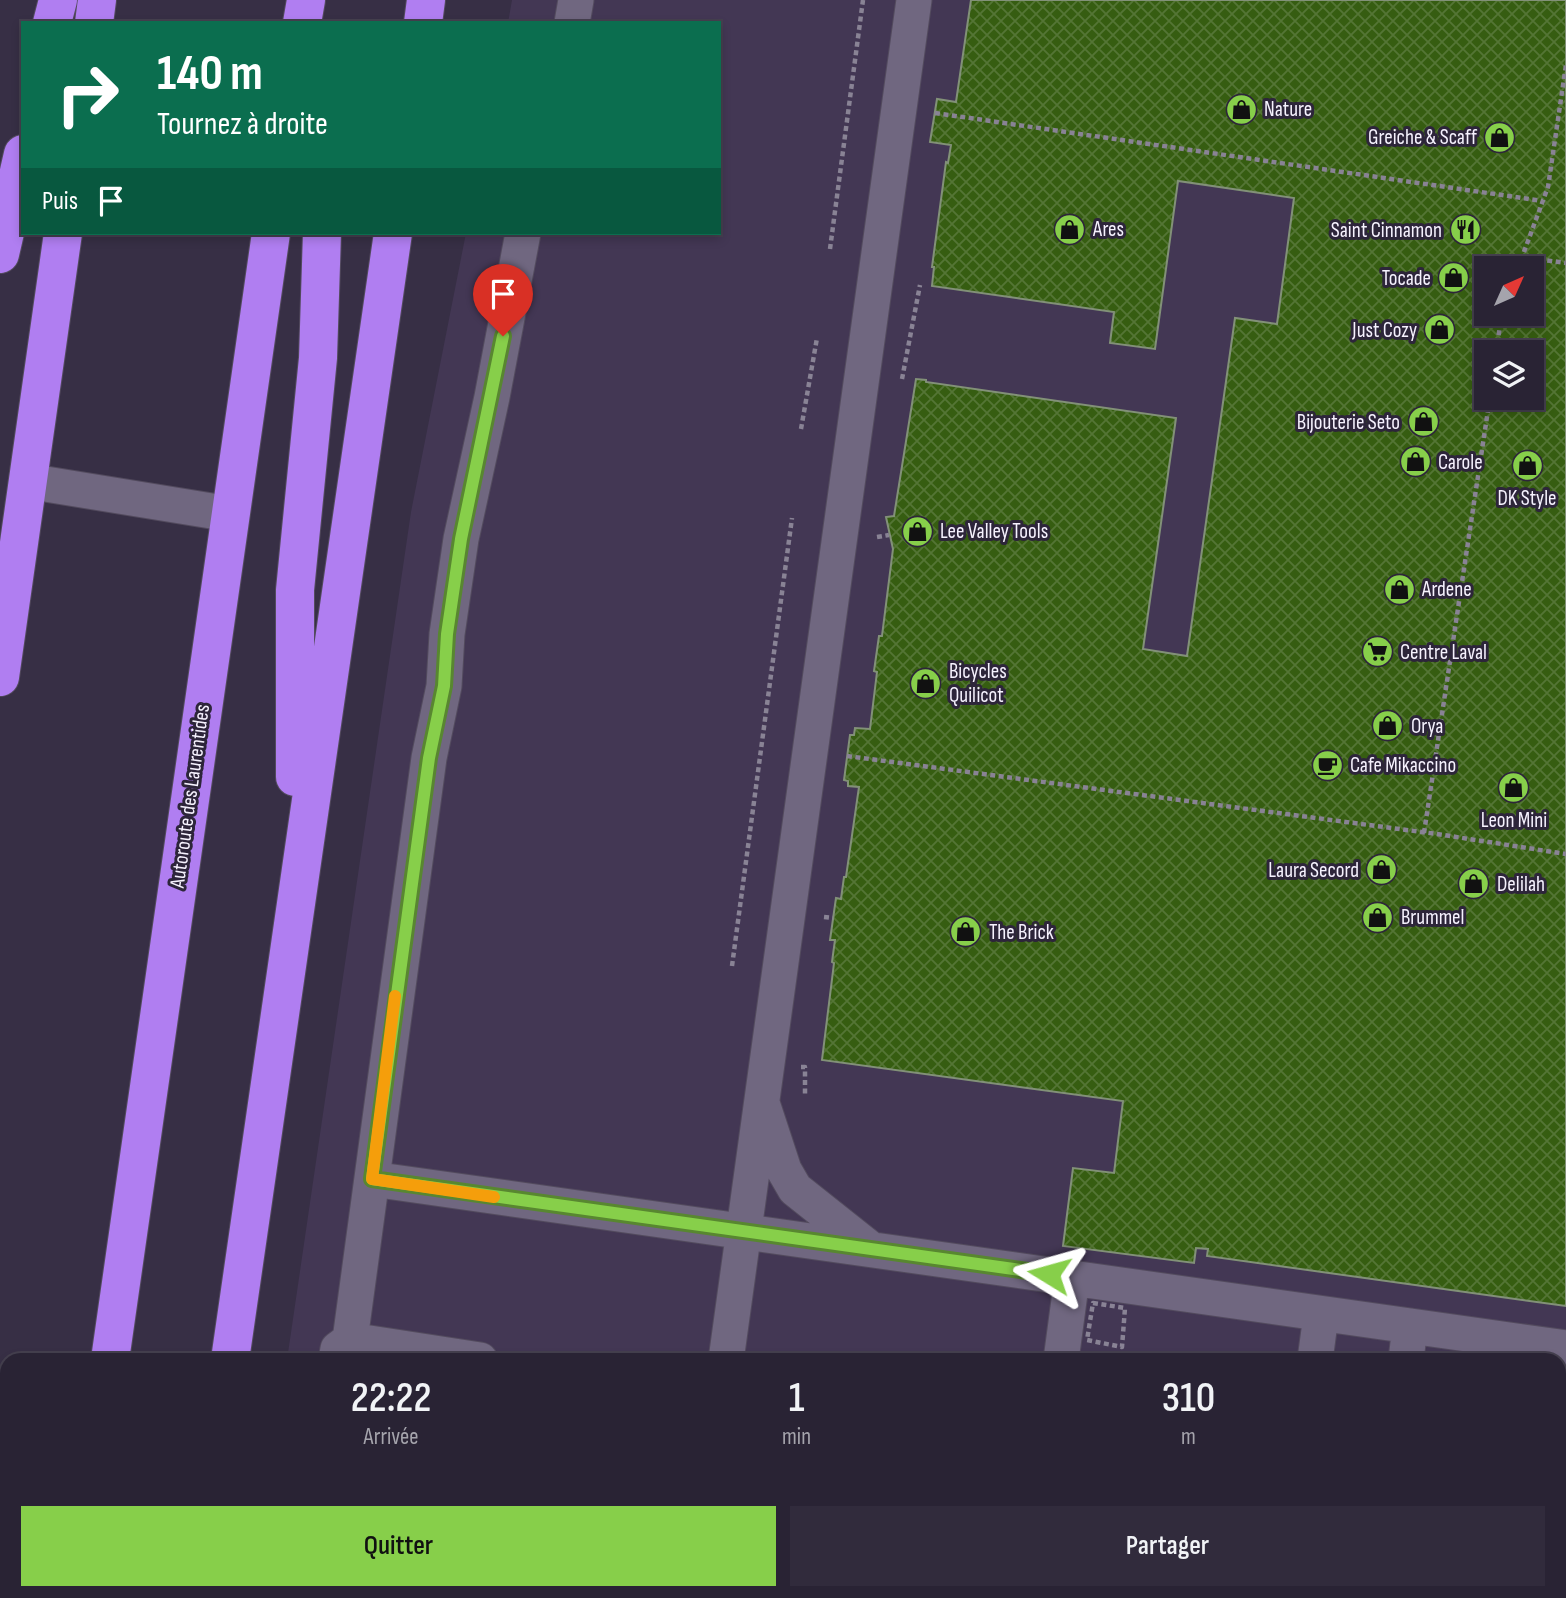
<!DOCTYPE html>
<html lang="fr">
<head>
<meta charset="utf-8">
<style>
  body { margin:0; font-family:"Sofia Sans Condensed",sans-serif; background:#312b3c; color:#f1f3f6; height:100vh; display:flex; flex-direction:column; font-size:26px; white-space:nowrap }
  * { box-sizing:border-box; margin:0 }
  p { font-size:23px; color:#a5a4ac }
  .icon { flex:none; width:38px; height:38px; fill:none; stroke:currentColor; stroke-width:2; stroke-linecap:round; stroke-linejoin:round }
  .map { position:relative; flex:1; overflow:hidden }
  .drawer { position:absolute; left:0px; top:1353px; width:1566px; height:247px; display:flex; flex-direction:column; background:#292334; border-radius:21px 21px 0 0; box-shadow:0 4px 10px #0003,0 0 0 2px #45404f }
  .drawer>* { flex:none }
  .banner { position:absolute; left:21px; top:21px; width:700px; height:214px; border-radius:0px; box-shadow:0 4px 10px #0003,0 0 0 2px #45404f; background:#0b6e4f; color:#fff; overflow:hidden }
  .needle { width:46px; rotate:45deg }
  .fabs { position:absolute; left:1474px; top:256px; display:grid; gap:14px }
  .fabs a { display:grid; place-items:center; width:70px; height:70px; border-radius:0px; background:#292334; box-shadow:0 4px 10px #0003,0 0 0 2px #45404f; font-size:35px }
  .pin { position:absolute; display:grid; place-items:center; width:60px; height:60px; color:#fff; margin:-72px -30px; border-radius:50% 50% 50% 0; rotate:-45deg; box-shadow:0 0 7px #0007 }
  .pin .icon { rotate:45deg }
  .me { position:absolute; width:77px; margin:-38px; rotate:278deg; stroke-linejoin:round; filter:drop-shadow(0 0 5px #0008) }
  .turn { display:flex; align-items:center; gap:24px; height:147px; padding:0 21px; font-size:32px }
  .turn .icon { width:91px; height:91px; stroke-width:2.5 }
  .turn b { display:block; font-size:49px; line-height:60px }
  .then { display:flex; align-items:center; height:66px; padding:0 21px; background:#0003; gap:14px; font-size:26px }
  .eta { display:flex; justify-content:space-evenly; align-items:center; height:119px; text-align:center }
  .eta b { font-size:42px; font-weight:600; line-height:49px }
  .action { display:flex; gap:14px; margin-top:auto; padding:14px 21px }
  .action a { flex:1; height:80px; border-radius:0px; background:#87cf4a; color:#111; font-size:28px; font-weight:600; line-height:80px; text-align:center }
  .action a+a { background:#312b3c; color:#f1f3f6 }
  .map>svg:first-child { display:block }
  .built { fill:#433754; fill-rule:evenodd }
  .building { fill:url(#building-cross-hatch); stroke:#829178; stroke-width:2; fill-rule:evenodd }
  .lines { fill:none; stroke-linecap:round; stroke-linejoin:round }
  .minor-casing { stroke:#534b5e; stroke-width:37 }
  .highway-casing { stroke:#534b5e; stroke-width:40 }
  .path { stroke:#898395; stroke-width:4.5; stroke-dasharray:5 3.5; stroke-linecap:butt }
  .minor { stroke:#706780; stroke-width:35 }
  .highway { stroke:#b07ef1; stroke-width:38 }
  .route-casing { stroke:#588730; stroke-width:18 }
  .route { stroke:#87cf4a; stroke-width:12 }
  .slow { stroke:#f59e0b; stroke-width:12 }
  .labels { text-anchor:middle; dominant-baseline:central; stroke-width:6; stroke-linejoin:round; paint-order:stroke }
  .poi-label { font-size:21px; fill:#f6f2fe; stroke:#2d253a; text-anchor:start }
  .street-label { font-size:21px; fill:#f6f2fe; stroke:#2d253a }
</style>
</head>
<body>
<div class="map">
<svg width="1566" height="1598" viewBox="0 0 1566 1598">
  <defs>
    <pattern id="building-cross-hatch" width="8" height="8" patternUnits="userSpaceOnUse" patternTransform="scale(1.75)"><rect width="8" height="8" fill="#365d11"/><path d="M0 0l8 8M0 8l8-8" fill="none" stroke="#547535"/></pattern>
  </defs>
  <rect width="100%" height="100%" fill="#372f45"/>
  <path class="built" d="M512 0H1566V1598H1165L1129 1593 1559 1592V1360H287L411 512 466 233H719V23H508ZM1486 268H1531V313H1486ZM1486 352H1531V397H1486Z"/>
  <path class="building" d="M971 0H1566V1306L1207 1256 1208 1249 1196 1248 1194 1263 1063 1246 1073 1168 1114 1173 1123 1101 822 1060 834 963 832 962 835 940H830L836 898 841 899 844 877H846L859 787 848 786V781L844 780 850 735H854L855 728 870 729 877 672 874 671 879 636H882L893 549 886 517 894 516 916 379 926 380V382L1176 418 1143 649 1187 656 1235 318 1277 324 1294 198 1178 181 1155 349 1110 343 1114 312 932 286 934 267H932L946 162 948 163 951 145 930 142 937 99 956 102ZM1486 268H1531V313H1486ZM1486 352H1531V397H1486Z"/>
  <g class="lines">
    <defs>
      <path id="minor" d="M572 23 576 0
        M27 481 230 514
        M763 1106 784 1170 795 1189 868 1247
        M372 1179 1566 1348
        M350 1340 480 1360
        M336 1360 338 1349 350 1340 429 758 444 686 447 634 461 539 492 397 523 233
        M726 1360 914 0
        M1061 1360 1072 1278
        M1315 1360 1321 1315
        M1406 1360 1410 1326
        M0 1498 7 1499
        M0 1549 7 1550
        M303 1592 342 1598
        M715 1592 764 1598
        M1527 1592 1566 1598
        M1286 1598V1592"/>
      <path id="highway" d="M52 23 58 0
        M94 23 97 0
        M302 23 306 0
        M423 23 426 0
        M0 254 23 154
        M0 677 63 233
        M295 777V590L318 358 322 233
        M110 1360 271 233
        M230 1360 393 233
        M76 1598 77 1592
        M197 1598V1592"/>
    </defs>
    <use href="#minor" class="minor-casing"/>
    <use href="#highway" class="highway-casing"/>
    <path class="path" d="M935 113 1543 201
      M830 249 863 0
      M1522 257 1566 263
      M1518 268 1548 187 1566 65
      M1496 352 1502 313
      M902 379 920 285
      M801 429 817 338
      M877 537 889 535
      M847 756 1437 834 1566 854
      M1424 833 1490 397
      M824 917 833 918
      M732 966 792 518
      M801 1067H805V1094
      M1093 1303 1125 1308 1122 1347 1087 1340Z
      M0 1588 7 1589"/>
    <use href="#minor" class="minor"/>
    <use href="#highway" class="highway"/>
  </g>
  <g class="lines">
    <defs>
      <path id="route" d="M503 336 461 539 447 634 444 686 429 758 372 1179 1049 1274"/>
    </defs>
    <use href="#route" class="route-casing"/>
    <use href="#route" class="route"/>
    <path class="slow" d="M395 996 372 1179 494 1197"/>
  </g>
  <defs>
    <symbol id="shop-disc" viewBox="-11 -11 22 22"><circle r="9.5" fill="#87cf4a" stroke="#2d253a"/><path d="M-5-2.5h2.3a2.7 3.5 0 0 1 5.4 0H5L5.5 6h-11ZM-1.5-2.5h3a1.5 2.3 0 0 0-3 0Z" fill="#111"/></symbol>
    <symbol id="restaurant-disc" viewBox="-11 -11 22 22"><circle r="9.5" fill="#87cf4a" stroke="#2d253a"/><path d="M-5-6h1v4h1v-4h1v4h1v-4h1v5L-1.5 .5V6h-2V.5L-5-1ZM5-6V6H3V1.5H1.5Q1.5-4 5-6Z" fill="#111"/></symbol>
    <symbol id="supermarket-disc" viewBox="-11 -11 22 22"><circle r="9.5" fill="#87cf4a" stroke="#2d253a"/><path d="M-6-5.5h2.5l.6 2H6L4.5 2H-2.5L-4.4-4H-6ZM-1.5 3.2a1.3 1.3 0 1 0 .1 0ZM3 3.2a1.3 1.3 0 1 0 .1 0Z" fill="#111"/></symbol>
    <symbol id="cafe-disc" viewBox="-11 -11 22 22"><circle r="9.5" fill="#87cf4a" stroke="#2d253a"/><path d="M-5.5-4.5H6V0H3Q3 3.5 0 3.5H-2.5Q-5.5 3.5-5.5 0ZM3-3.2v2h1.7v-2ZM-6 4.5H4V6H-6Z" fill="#111"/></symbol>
  </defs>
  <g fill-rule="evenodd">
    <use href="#shop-disc" x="1224" y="92" width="35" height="35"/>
    <use href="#shop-disc" x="1482" y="120" width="35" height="35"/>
    <use href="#shop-disc" x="1052" y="212" width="35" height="35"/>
    <use href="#restaurant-disc" x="1448" y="212" width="35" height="35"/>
    <use href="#shop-disc" x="1436" y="260" width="35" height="35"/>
    <use href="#shop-disc" x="1422" y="312" width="35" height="35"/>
    <use href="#shop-disc" x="1406" y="404" width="35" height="35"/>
    <use href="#shop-disc" x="1398" y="444" width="35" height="35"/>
    <use href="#shop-disc" x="1510" y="448" width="35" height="35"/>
    <use href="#shop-disc" x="900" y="514" width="35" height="35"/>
    <use href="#shop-disc" x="1382" y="572" width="35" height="35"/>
    <use href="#supermarket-disc" x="1360" y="634" width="35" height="35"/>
    <use href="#shop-disc" x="908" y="666" width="35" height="35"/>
    <use href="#shop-disc" x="1370" y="708" width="35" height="35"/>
    <use href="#cafe-disc" x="1310" y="748" width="35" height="35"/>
    <use href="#shop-disc" x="1496" y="770" width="35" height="35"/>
    <use href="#shop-disc" x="1364" y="852" width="35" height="35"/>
    <use href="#shop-disc" x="1456" y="866" width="35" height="35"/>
    <use href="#shop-disc" x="1360" y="900" width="35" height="35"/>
    <use href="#shop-disc" x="948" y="914" width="35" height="35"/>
  </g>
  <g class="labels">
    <g class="poi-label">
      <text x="1264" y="109">Nature</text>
      <text x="1477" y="137" text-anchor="end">Greiche &amp; Scaff</text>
      <text x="1093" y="229">Ares</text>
      <text x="1442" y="230" text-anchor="end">Saint Cinnamon</text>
      <text x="1431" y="278" text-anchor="end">Tocade</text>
      <text x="1417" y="330" text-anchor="end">Just Cozy</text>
      <text x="1400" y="422" text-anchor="end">Bijouterie Seto</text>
      <text x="1438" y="462">Carole</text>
      <text x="1527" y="498" text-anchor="middle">DK Style</text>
      <text x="940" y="531">Lee Valley Tools</text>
      <text x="1422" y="589">Ardene</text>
      <text x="1400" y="652">Centre Laval</text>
      <text x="949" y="671">Bicycles<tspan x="949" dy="24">Quilicot</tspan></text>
      <text x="1411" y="726">Orya</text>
      <text x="1350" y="765">Cafe Mikaccino</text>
      <text x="1514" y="820" text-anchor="middle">Leon Mini</text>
      <text x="1359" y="870" text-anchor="end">Laura Secord</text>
      <text x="1497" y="884">Delilah</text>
      <text x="1401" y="917">Brummel</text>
      <text x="989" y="932">The Brick</text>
    </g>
    <g class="street-label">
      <text transform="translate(190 796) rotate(-82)">Autoroute des Laurentides</text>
    </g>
  </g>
</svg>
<div class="fabs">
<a><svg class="needle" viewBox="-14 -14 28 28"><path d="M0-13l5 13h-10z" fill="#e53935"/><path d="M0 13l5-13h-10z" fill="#a5a4ac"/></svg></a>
<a><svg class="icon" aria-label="layers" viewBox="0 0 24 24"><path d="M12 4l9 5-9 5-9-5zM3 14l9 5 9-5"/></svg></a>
</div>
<div class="pin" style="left:503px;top:336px;background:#d93025"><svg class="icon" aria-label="arrive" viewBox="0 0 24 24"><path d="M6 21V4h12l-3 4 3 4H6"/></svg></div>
<svg class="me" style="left:1049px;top:1274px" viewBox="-20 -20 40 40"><path d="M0-17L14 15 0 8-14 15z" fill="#87cf4a" stroke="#fff" stroke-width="4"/></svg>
<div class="banner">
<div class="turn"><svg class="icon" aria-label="right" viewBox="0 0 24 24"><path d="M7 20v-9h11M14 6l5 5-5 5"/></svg><div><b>140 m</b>Tournez à droite</div></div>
<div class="then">Puis<svg class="icon" aria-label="arrive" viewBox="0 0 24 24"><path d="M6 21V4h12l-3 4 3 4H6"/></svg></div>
</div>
<section class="drawer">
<div class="eta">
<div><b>22:22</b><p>Arrivée</p></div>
<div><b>1</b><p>min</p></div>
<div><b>310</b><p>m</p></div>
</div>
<div class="action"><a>Quitter</a><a>Partager</a></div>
</section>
</div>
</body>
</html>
